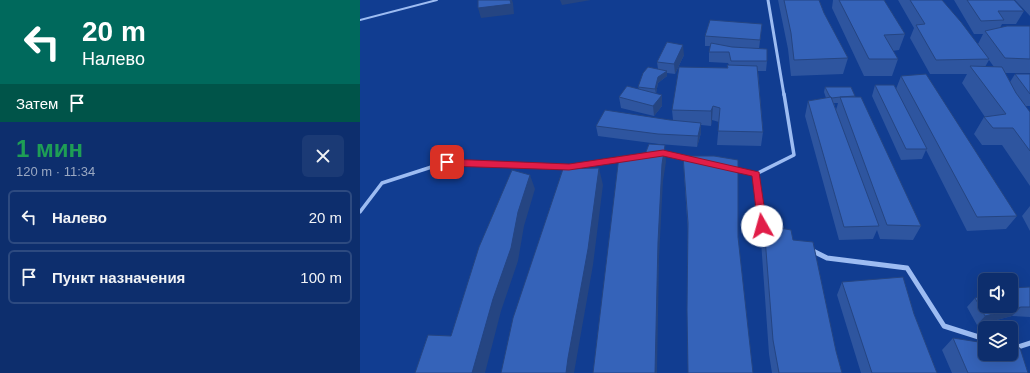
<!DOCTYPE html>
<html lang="ru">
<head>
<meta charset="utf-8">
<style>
  body { margin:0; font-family:Helvetica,sans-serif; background:#1b3a75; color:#f1f3f6; height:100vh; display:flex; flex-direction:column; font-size:15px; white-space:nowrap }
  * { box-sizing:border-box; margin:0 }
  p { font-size:13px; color:#9aa8c2 }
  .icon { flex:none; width:22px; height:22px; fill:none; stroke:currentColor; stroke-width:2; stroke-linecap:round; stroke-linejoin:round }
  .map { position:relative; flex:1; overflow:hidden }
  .drawer { display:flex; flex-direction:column; background:#0d2e6d; width:360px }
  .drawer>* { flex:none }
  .top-card { background:#00695c; color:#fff; overflow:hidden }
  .tools { position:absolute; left:618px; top:273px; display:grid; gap:8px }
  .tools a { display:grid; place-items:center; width:40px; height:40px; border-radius:6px; background:#0d2e6d; box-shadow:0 4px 16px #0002,0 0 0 1px #2d4a80; font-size:20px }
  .pin { position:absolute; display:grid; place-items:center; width:34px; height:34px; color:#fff; margin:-17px; border-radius:8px; box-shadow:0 2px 6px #0006 }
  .me { position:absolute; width:44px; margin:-22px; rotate:353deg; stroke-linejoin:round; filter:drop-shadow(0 0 3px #0008) }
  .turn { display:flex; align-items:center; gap:14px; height:84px; padding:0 16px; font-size:18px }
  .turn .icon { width:52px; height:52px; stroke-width:2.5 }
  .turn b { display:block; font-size:28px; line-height:34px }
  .then { display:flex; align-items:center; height:38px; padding:0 16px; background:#0003; gap:8px; font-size:15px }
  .round { display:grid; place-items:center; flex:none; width:42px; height:42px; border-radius:6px; background:#1b3a75 }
  .head { display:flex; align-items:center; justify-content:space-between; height:68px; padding:0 16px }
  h1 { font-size:24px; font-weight:700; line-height:30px; color:#1e9e55 }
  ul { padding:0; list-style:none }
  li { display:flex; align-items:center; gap:12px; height:54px; margin:0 8px 6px; padding:0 8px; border:2px solid #2d4a80; border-radius:6px }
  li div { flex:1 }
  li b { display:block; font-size:15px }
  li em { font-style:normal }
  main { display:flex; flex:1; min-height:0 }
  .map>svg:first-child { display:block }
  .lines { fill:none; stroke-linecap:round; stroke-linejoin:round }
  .service { stroke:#9dbcf2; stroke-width:2 }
  .minor-far2 { stroke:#9dbcf2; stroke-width:3 }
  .minor-far1 { stroke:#9dbcf2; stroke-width:3.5 }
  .minor { stroke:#9dbcf2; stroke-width:5 }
  .wall { fill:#2e559f; fill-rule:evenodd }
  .shaded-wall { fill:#254582 }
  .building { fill:#3563b9; stroke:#254582 }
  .route { fill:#e11d48; stroke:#92132f }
</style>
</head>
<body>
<main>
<section class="drawer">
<div class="top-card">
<div class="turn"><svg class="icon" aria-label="left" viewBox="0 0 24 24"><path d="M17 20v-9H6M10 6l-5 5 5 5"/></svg><div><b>20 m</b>Налево</div></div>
<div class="then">Затем<svg class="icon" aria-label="arrive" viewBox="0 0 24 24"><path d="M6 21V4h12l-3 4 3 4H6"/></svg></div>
</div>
<div class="head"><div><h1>1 мин</h1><p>120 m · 11:34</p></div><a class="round"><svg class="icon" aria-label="close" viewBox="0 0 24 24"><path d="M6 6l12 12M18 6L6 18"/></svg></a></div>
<ul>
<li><svg class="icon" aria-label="left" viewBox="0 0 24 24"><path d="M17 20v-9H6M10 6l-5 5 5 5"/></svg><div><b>Налево</b></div><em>20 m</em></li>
<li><svg class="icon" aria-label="arrive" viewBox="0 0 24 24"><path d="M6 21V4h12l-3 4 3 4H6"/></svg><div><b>Пункт назначения</b></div><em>100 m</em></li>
</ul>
</section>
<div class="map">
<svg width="670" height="373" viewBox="0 0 670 373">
  <rect width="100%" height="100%" fill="#113d91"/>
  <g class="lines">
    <path class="service" d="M0 20 77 0"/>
    <path class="minor-far2" d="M408 0 424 95"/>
    <path class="minor-far1" d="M301 153 328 158
      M373 169 396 174 434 155 424 94
      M396 174 401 217
      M0 212 22 183 87 162 209 167 263 159"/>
    <path class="minor" d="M401 216 402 226 407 228
      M451 250 467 258 547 268 584 326 625 339
      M651 347 655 348 670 343"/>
  </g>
  <path class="wall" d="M418 0H459L464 13 488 58 483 74 431 76 428 49Z
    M473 0H524L545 34 539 50 532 51 538 59 532 76H504L472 8Z
    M538 0H582L628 58 618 44 623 34H614L594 0H654L664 11 656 24H642L640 28 670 26V73H645L650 82 655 74H670V106H665L670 112V186L642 145H622L614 134 624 117H625L602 83 607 74H570L550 38 554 28ZM629 60 634 67H625Z
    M655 0H670V16L657 2Z
    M402 24 399 49 407 61 406 71H398L403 132 401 146 357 145 359 122 352 120 351 126 341 125V133L337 147 299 144 238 136 236 126 313 120 312 110 367 68V65H369L368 63 349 62V52L350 46H345V36Z
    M324 55 315 74 307 73V76L298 83 296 94 302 106 294 116 261 108 259 97 279 89 278 87 298 69 297 62Z
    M541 76 657 216 646 229 607 231 566 150 562 159 541 160 512 96 515 85 536 89Z
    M465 87 495 96 561 226 553 240 520 239 517 230 513 239 479 240 445 116 448 101 466 98 464 92ZM474 103H478L476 110Z
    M323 156H354L328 233 324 173Z
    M670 206V231L662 216Z
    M404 225 433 240 476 351 482 373H412L409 354 401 241Z
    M482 282 554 314 577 373H501L477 295Z
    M670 287V317L652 316 617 325 607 307 615 298Z
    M593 338 668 373H592L582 350Z"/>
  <path class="shaded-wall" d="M150 0H152L153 3 154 14 121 18 118 8Z
    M200 0H231L202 5Z
    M323 45 324 55 315 74 314 64Z
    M307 71V76L298 83 296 94 295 89 298 77Z
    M302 95V106L294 116 293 106Z
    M353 106 352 120 351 126V111Z
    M341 123V133L337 147 338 136Z
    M305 145 306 162 303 181 299 258 297 373H295L298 242 302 164Z
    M239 168 243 185 233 265 214 373H206L208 358Z
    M170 175 175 189 164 226 158 261 141 311 125 373H112L158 212Z
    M661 307 652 316 617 325 625 316Z"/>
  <path class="building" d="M118 0H150L151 4 118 8Z
    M424 0H459L464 13 488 58 434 60 431 33Z
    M479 0H524L545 34 524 35 538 59H509Z
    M550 0H582L601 22 629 59 576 60 556 25 565 24Z
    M607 0H654L664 11H638L644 20 621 21Z
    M350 20 402 24 400 40 345 36Z
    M647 26H670V59L645 58 625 31Z
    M307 42 323 45 314 64 297 62Z
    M351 43 372 47 407 49V61H371L369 52H349Z
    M367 65 397 66 403 132 358 131 360 108 353 106 351 111 312 110 319 67 368 68Z
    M610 66 642 67 656 93 670 112V151L653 128H633L624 117 646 114Z
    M288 67 307 71 298 77 295 89 278 87 283 73Z
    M566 74 657 216 617 217 541 76Z
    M655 74H670V94Z
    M515 85H534L567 149H546Z
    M267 86 302 95 293 106 259 97Z
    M465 87H491L495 96 480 97 472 98 471 97H470Z
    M471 97 519 226 484 227 448 101Z
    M480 97H501L561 226 527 225Z
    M245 110 310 120 341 123 338 136 298 134 236 126Z
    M289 144 305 145 302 164 298 242 295 373H233L259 156 284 157Z
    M323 156H354L378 160V237L393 373H328L327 310 328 223Z
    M239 168 228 249 208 358 206 373H141L153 318 203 169Z
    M152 170 170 175 158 212 151 248 133 299 112 373H55L68 335 91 336 119 247Z
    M404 225 431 230 433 240 453 242 476 351 482 373H419L413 340Z
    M543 277 554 314 577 373H512L482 282Z
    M670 287V307H661L625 316 615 298 625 295V306H651V288Z
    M593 338 625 343V354H651V347L660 348 668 373H608Z"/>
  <path class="route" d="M303 150 399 172 407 226 406 229H399L398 226 392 176 303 156 209 170 87 166 82 162 87 159 209 164Z"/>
</svg>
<div class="tools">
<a><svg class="icon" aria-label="sound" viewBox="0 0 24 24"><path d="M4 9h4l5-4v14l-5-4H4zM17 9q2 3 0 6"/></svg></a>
<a><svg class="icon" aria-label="layers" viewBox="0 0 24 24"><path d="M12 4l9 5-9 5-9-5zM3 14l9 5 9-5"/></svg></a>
</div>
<div class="pin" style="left:87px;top:162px;background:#d93025"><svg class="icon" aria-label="arrive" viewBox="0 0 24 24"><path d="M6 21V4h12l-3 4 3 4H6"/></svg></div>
<svg class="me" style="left:402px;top:226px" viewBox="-20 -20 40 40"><circle r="19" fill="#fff"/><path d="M0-13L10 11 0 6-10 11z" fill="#e11d48"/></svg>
</div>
</main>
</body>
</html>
